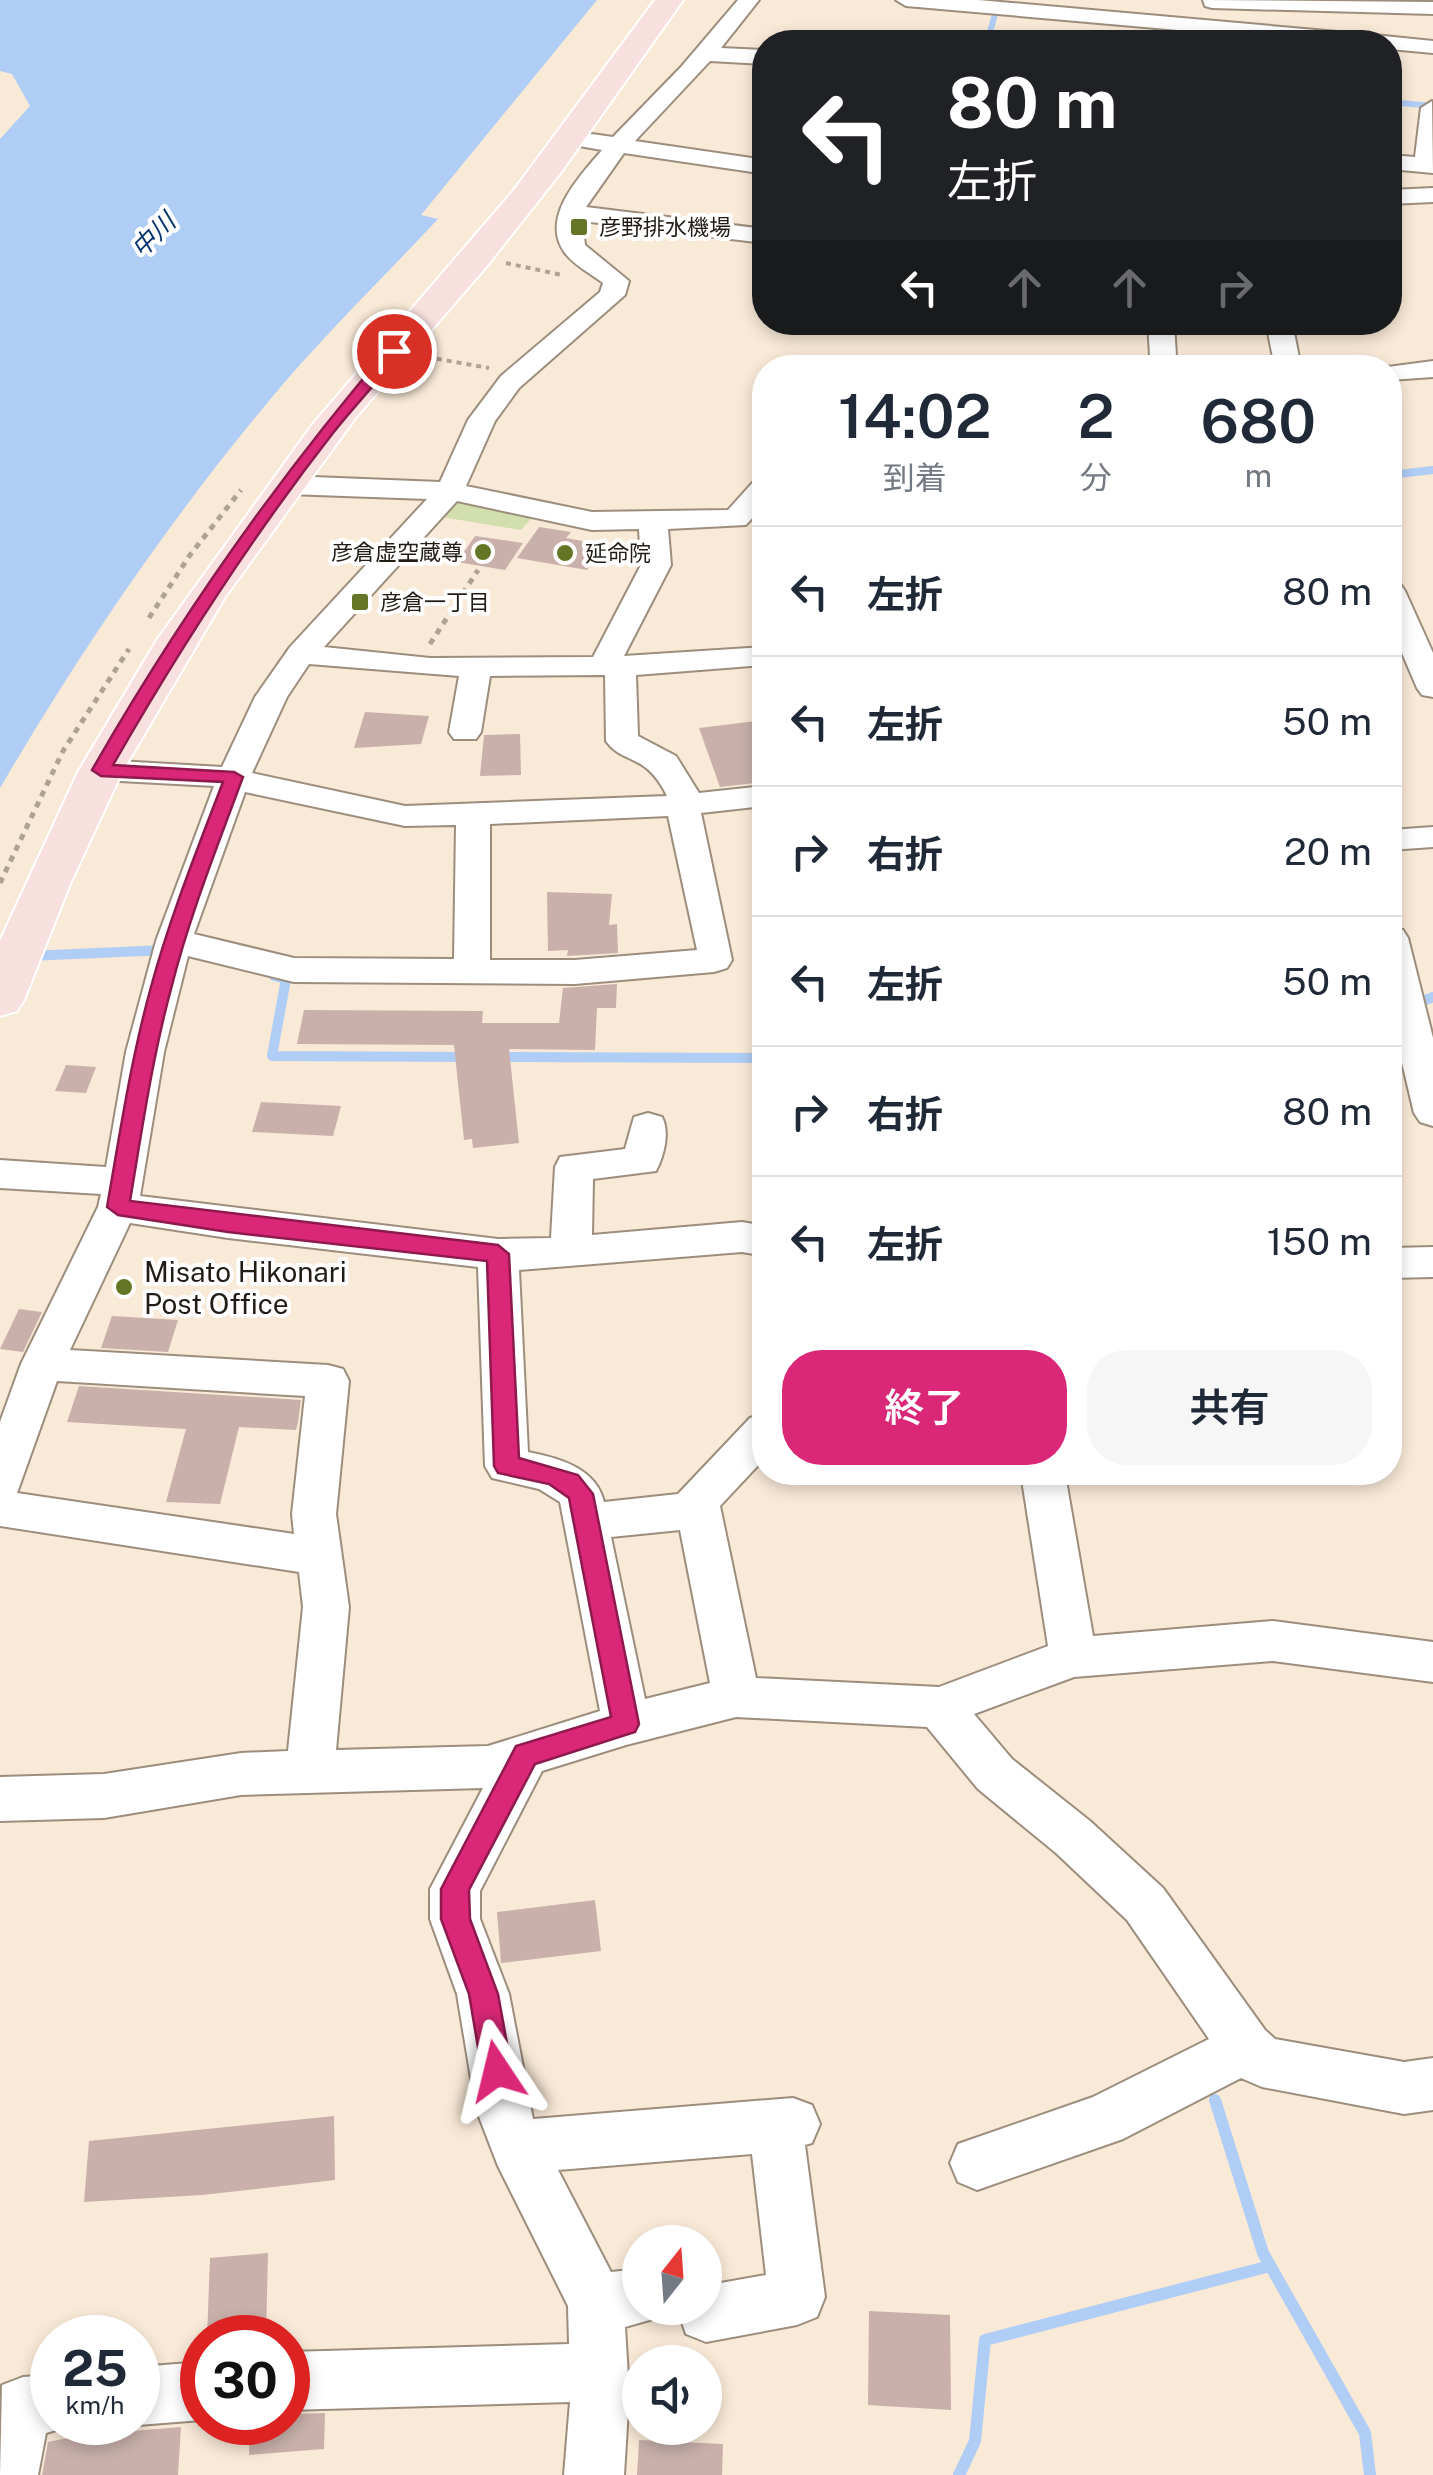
<!DOCTYPE html>
<html lang="ja">
<head>
<meta charset="utf-8">
<style>
  body { margin:0; font-family:"Public Sans","Noto Sans JP",sans-serif; background:#f6f6f7; color:#1f2937; height:100vh; display:flex; flex-direction:column; font-size:38px; white-space:nowrap }
  * { box-sizing:border-box; margin:0 }
  p { font-size:32px; color:#747a83 }
  .icon { flex:none; width:55px; height:55px; fill:none; stroke:currentColor; stroke-width:2; stroke-linecap:round; stroke-linejoin:round }
  .map { position:relative; flex:1; overflow:hidden }
  .panel { position:absolute; left:752px; top:355px; width:650px; height:1130px; display:flex; flex-direction:column; background:#fff; border-radius:40px; box-shadow:0 5px 15px #0003 }
  .panel>* { flex:none }
  .banner { position:absolute; left:752px; top:30px; width:650px; height:305px; border-radius:40px; box-shadow:0 5px 15px #0003; background:#202124; color:#fff; overflow:hidden }
  .needle { width:65px; rotate:17deg }
  .controls { position:absolute; left:622px; top:2225px; display:grid; gap:20px }
  .controls a { display:grid; place-items:center; width:100px; height:100px; border-radius:50%; background:#fff; box-shadow:0 5px 15px #0003; font-size:50px }
  .speed { position:absolute; left:30px; top:2315px; display:flex; gap:20px; font-size:50px; font-weight:700; text-align:center }
  .speed>* { display:grid; place-content:center; width:130px; height:130px; border-radius:50%; background:#fff; box-shadow:0 5px 15px #0003; line-height:1 }
  .speed small { font-size:25px; font-weight:400 }
  .speed .limit { border:15px solid #d22; background:#fff; color:#111 }
  .pin { position:absolute; display:grid; place-items:center; width:85px; height:85px; color:#fff; margin:-42px; border:5px solid #fff; border-radius:50%; box-shadow:0 2px 10px #0007 }
  .me { position:absolute; width:110px; margin:-55px; rotate:350deg; stroke-linejoin:round; filter:drop-shadow(0 0 8px #0008) }
  .turn { display:flex; align-items:center; gap:35px; height:210px; padding:0 30px; font-size:45px }
  .turn .icon { width:130px; height:130px; stroke-width:2.5 }
  .turn b { display:block; font-size:70px; line-height:85px }
  .lanes { display:flex; align-items:center; height:95px; padding:0 30px; background:#0003; justify-content:center; gap:50px; direction:ltr }
  .lanes .off { opacity:.35 }
  .eta { display:flex; justify-content:space-evenly; align-items:center; height:170px; text-align:center }
  .eta b { font-size:60px; font-weight:600; line-height:70px }
  .button { display:flex; gap:20px; margin-top:auto; padding:20px 30px }
  .button a { flex:1; height:115px; border-radius:40px; background:#db2777; color:#fff; font-size:40px; font-weight:600; line-height:115px; text-align:center }
  .button a+a { background:#f6f6f7; color:#1f2937 }
  ul { padding:0; list-style:none }
  li { display:flex; align-items:center; gap:30px; height:130px; padding:0 30px; border-top:2px solid #e0e1e3 }
  li div { flex:1 }
  li b { display:block; font-size:38px }
  li em { font-style:normal }
  .map>svg:first-child { display:block }
  .green { fill:#d0dfac }
  .water { fill:#b0cdf6 }
  .lines { fill:none; stroke-linecap:round; stroke-linejoin:round }
  .stream-far3 { stroke:#b0cdf6; stroke-width:6 }
  .stream-far2 { stroke:#b0cdf6; stroke-width:8 }
  .stream-far1 { stroke:#b0cdf6; stroke-width:10 }
  .stream { stroke:#b0cdf6; stroke-width:12 }
  .building { fill:#c9b0ab }
  .minor-casing { stroke:#9c8d7d; stroke-width:4 }
  .major-casing { stroke:#fff; stroke-width:4 }
  .path-far1 { stroke:#aea294; stroke-width:4; stroke-dasharray:5 5; stroke-linecap:butt }
  .path { stroke:#aea294; stroke-width:5; stroke-dasharray:6 6; stroke-linecap:butt }
  .minor { fill:#fff; fill-rule:evenodd }
  .major { fill:#f8e0df; fill-rule:evenodd }
  .route { fill:#db2777; stroke:#8e194d; stroke-width:2.5 }
  .poi-dot { fill:#647625; stroke:#fff; stroke-width:4 }
  .labels { text-anchor:middle; dominant-baseline:central; stroke-width:8; stroke-linejoin:round; paint-order:stroke }
  .far-poi-label { font-size:22px; fill:#211c15; stroke:#fff; text-anchor:start }
  .far-water-label { font-size:25px; font-style:italic; fill:#04346e; stroke:#fff }
  .poi-label { font-size:28px; fill:#211c15; stroke:#fff; text-anchor:start }
</style>
</head>
<body>
<div class="map">
<svg width="1433" height="2475" viewBox="0 0 1433 2475">
  <rect width="100%" height="100%" fill="#f9e9d7"/>
  <path class="green" d="M458 500 534 515 521 530 442 517Z"/>
  <path class="water" d="M0 0H597L421 215 438 219C383 278 324 335 273 396 170 519 81 650 0 788V139L30 106 12 74 0 71Z"/>
  <g class="lines">
    <path class="stream-far3" d="M987 42 996 11
      M1390 102 1433 106"/>
    <path class="stream-far2" d="M1390 475 1433 470"/>
    <path class="stream-far1" d="M28 956 166 950
      M274 976 286 979 272 1056 469 1057
      M1390 1014 1433 997
      M496 1057 765 1058"/>
    <path class="stream" d="M1215 2100 1263 2253 1365 2433 1370 2475
      M959 2475 975 2441 985 2340 1270 2266"/>
  </g>
  <path class="building" d="M539 527 571 532 566 538 604 545 587 570 517 558Z
    M475 536 523 543 505 570 457 562Z
    M365 712 429 716 421 744 354 748Z
    M765 720V782L720 787 699 728Z
    M520 734 521 775 480 776 484 735Z
    M547 892 612 894 609 925 617 924 618 953 567 956 568 950 548 951Z
    M617 984 616 1008H597L595 1050 509 1049 519 1143 473 1148 472 1139 464 1140 454 1045 297 1044 304 1010 483 1011 482 1023H559L563 988Z
    M66 1065 96 1067 86 1093 55 1091Z
    M261 1102 341 1106 333 1136 252 1132Z
    M19 1309 42 1312 23 1352 0 1349Z
    M112 1316 178 1320 168 1352 101 1348Z
    M79 1386 301 1400 298 1422 296 1430 239 1427 220 1504 166 1502 186 1429 67 1422Z
    M595 1900 601 1951 501 1963 497 1912Z
    M334 2116 335 2180 202 2195 84 2202 89 2141Z
    M268 2253 266 2336 207 2338 210 2258Z
    M869 2311 950 2315 951 2410 868 2405Z
    M325 2413 324 2449 249 2455 250 2422H288V2414Z
    M181 2427 178 2475H42L48 2442 83 2435Z
    M639 2440 723 2444 722 2475H637Z"/>
  <g class="lines">
    <defs>
      <path id="minor" d="M738 0H759L721 48 765 50V64L710 61 635 141 765 160V174L624 153 586 207 765 229V243L582 221 585 245 629 281 625 295 519 388 495 421 466 486 592 512 728 510 755 480 765 477V504L746 525 668 529 671 565 624 656 765 647V665L636 675 638 736 676 756 699 793 765 786V806L701 813 732 960 727 968 714 972 575 984 294 982 188 956 164 1052 140 1196 498 1239 551 1238 555 1167 560 1157 625 1149 634 1117 648 1113 662 1117C670 1132 664 1156 656 1171L593 1179 592 1235 742 1222 765 1226V1256L742 1252 519 1270 528 1452C559 1458 596 1468 604 1502L678 1494 750 1418 765 1413V1458L720 1506 756 1678 939 1687 1048 1646 1022 1480 1026 1472H1062L1066 1480 1093 1636 1273 1621 1433 1642V1682L1273 1661 1074 1677 974 1714 1012 1759 1090 1821 1163 1888 1265 2030 1275 2039 1404 2062 1433 2058V2110L1404 2114 1262 2087 1241 2078 1123 2139 977 2190 958 2182 950 2163 958 2144 1093 2097 1209 2039 1127 1920 1056 1853 978 1789 927 1727 736 1717 626 1745 542 1771 480 1891V1919L509 1994 533 2119 793 2098 812 2105 820 2124 812 2143 805 2145 825 2297 817 2317 797 2325 706 2342 686 2334 677 2308H705V2280L715 2284 766 2275 752 2154 558 2170 611 2272 640 2269V2308H664L660 2317 625 2327 629 2393 624 2475H564L570 2402 288 2410V2352L569 2344 568 2306 498 2166 476 2109 457 1994 430 1919V1889L483 1788 241 1795 104 1818 0 1821V1777L104 1774 241 1753 288 1751 303 1607 299 1572 0 1526V1422L21 1364 98 1207 101 1194 0 1188V1160L106 1167 126 1052 156 941 214 786 101 780 89 777 85 770 89 763 101 760 222 767 255 697 290 647 427 499 288 494 278 491 274 485 278 479 288 476 440 482 468 420 501 376 600 292 603 283C590 273 575 266 565 253 539 218 580 176 602 150L562 143 558 138 570 131 613 137 681 67ZM457 501 592 530 639 529 641 565 593 657 430 658 324 647ZM309 664 459 676 449 732 454 739H476L481 732 490 676 605 675 606 741C623 765 646 752 667 796L405 806 252 773 287 697ZM245 792 405 826 456 825 454 959 294 958 194 934ZM668 816 697 950 575 960H490V824ZM130 1223 228 1238 478 1267 485 1466 492 1478 539 1489 560 1502 600 1711 488 1746 336 1750 349 1607 336 1514 349 1381 343 1369 328 1365 70 1350ZM57 1381 305 1396 292 1514 294 1534 17 1493ZM680 1530 710 1683 645 1699 611 1537Z
        M896 0H978L1384 36 1433 41V53L1390 49V42H1316L906 6Z
        M1203 0 1433 2V14L1212 8 1205 6Z
        M1432 101 1433 173 1390 169V155L1415 157 1421 108Z
        M1433 188V202L1390 204V190Z
        M1148 322H1174L1176 356 1172 362 1163 364 1150 356Z
        M1266 322H1292L1301 368H1275Z
        M1433 361V377L1390 380V368H1380Z
        M1390 582 1401 585 1405 591 1433 653V697L1422 695 1417 688 1390 625Z
        M1433 827V847L1390 850V830Z
        M1390 927 1403 930 1408 938 1433 1038V1126L1420 1122 1414 1113 1390 1012Z
        M1433 1247V1277L1390 1278V1248Z
        M202 2362V2420L138 2425 132 2422H138V2367Z
        M52 2375V2422L73 2425 46 2433 38 2475H0L2 2385 23 2377Z"/>
      <path id="major" d="M655 0H683L561 172 486 267 356 417 225 597 122 772 70 884 24 1000 17 1011 0 1016V941L78 772 157 640 313 424 514 190Z"/>
    </defs>
    <use href="#minor" class="minor-casing"/>
    <use href="#major" class="major-casing"/>
    <path class="path-far1" d="M506 263 562 275
      M427 357 489 368"/>
    <path class="path" d="M149 618 190 555 241 490
      M430 644 478 570
      M0 883 63 751 129 649"/>
    <use href="#minor" class="minor"/>
    <use href="#major" class="major"/>
  </g>
  <path class="route" d="M389 348 401 351C380 380 355 405 333 433 251 538 179 650 113 765L234 772 243 777C217 847 189 917 171 989 152 1059 142 1130 130 1201L498 1245 509 1254 519 1458 578 1475 593 1494 639 1724 635 1732 535 1764 469 1890 470 1919 498 1994 512 2071 507 2081 497 2085 486 2081 482 2071 469 1994 441 1919V1889L516 1746 611 1717 569 1498 549 1484 498 1473 494 1466 487 1261 228 1232 118 1215 107 1207C120 1133 131 1059 151 987 170 917 197 850 223 782L101 776 92 770C178 620 276 480 389 348Z"/>
  <g class="poi-dot">
    <rect x="569" y="217" width="20" height="20" rx="5"/>
    <circle cx="483" cy="552" r="10"/>
    <circle cx="565" cy="553" r="10"/>
    <rect x="350" y="592" width="20" height="20" rx="5"/>
    <circle cx="124" cy="1287" r="10"/>
  </g>
  <g class="labels">
    <g class="far-poi-label">
      <text x="599" y="227">彦野排水機場</text>
      <text x="463" y="552" text-anchor="end">彦倉虚空蔵尊</text>
      <text x="585" y="553">延命院</text>
      <text x="380" y="602">彦倉一丁目</text>
    </g>
    <g class="far-water-label">
      <text transform="translate(153 235) rotate(-45)">中川</text>
    </g>
    <g class="poi-label">
      <text x="144" y="1271">Misato Hikonari<tspan x="144" dy="32">Post Office</tspan></text>
    </g>
  </g>
</svg>
<div class="controls">
<a><svg class="needle" viewBox="-14 -14 28 28"><path d="M0-13l5 13h-10z" fill="#e53935"/><path d="M0 13l5-13h-10z" fill="#747a83"/></svg></a>
<a><svg class="icon" aria-label="sound" viewBox="0 0 24 24"><path d="M4 9h4l5-4v14l-5-4H4zM17 9q2 3 0 6"/></svg></a>
</div>
<div class="speed"><div>25<small>km/h</small></div><div class="limit">30</div></div>
<div class="pin" style="left:394px;top:351px;background:#d93025"><svg class="icon" aria-label="arrive" viewBox="0 0 24 24"><path d="M6 21V4h12l-3 4 3 4H6"/></svg></div>
<svg class="me" style="left:497px;top:2071px" viewBox="-20 -20 40 40"><path d="M0-17L14 15 0 8-14 15z" fill="#db2777" stroke="#fff" stroke-width="4"/></svg>
<div class="banner">
<div class="turn"><svg class="icon" aria-label="left" viewBox="0 0 24 24"><path d="M17 20v-9H6M10 6l-5 5 5 5"/></svg><div><b>80 m</b>左折</div></div>
<div class="lanes"><svg class="icon" aria-label="left" viewBox="0 0 24 24"><path d="M17 20v-9H6M10 6l-5 5 5 5"/></svg><svg class="icon off" aria-label="ahead" viewBox="0 0 24 24"><path d="M12 20V5M6 11l6-6 6 6"/></svg><svg class="icon off" aria-label="ahead" viewBox="0 0 24 24"><path d="M12 20V5M6 11l6-6 6 6"/></svg><svg class="icon off" aria-label="right" viewBox="0 0 24 24"><path d="M7 20v-9h11M14 6l5 5-5 5"/></svg></div>
</div>
<section class="panel">
<div class="eta">
<div><b>14:02</b><p>到着</p></div>
<div><b>2</b><p>分</p></div>
<div><b>680</b><p>m</p></div>
</div>
<ul>
<li><svg class="icon" aria-label="left" viewBox="0 0 24 24"><path d="M17 20v-9H6M10 6l-5 5 5 5"/></svg><div><b>左折</b></div><em>80 m</em></li>
<li><svg class="icon" aria-label="left" viewBox="0 0 24 24"><path d="M17 20v-9H6M10 6l-5 5 5 5"/></svg><div><b>左折</b></div><em>50 m</em></li>
<li><svg class="icon" aria-label="right" viewBox="0 0 24 24"><path d="M7 20v-9h11M14 6l5 5-5 5"/></svg><div><b>右折</b></div><em>20 m</em></li>
<li><svg class="icon" aria-label="left" viewBox="0 0 24 24"><path d="M17 20v-9H6M10 6l-5 5 5 5"/></svg><div><b>左折</b></div><em>50 m</em></li>
<li><svg class="icon" aria-label="right" viewBox="0 0 24 24"><path d="M7 20v-9h11M14 6l5 5-5 5"/></svg><div><b>右折</b></div><em>80 m</em></li>
<li><svg class="icon" aria-label="left" viewBox="0 0 24 24"><path d="M17 20v-9H6M10 6l-5 5 5 5"/></svg><div><b>左折</b></div><em>150 m</em></li>
</ul>
<div class="button"><a>終了</a><a>共有</a></div>
</section>
</div>
</body>
</html>
